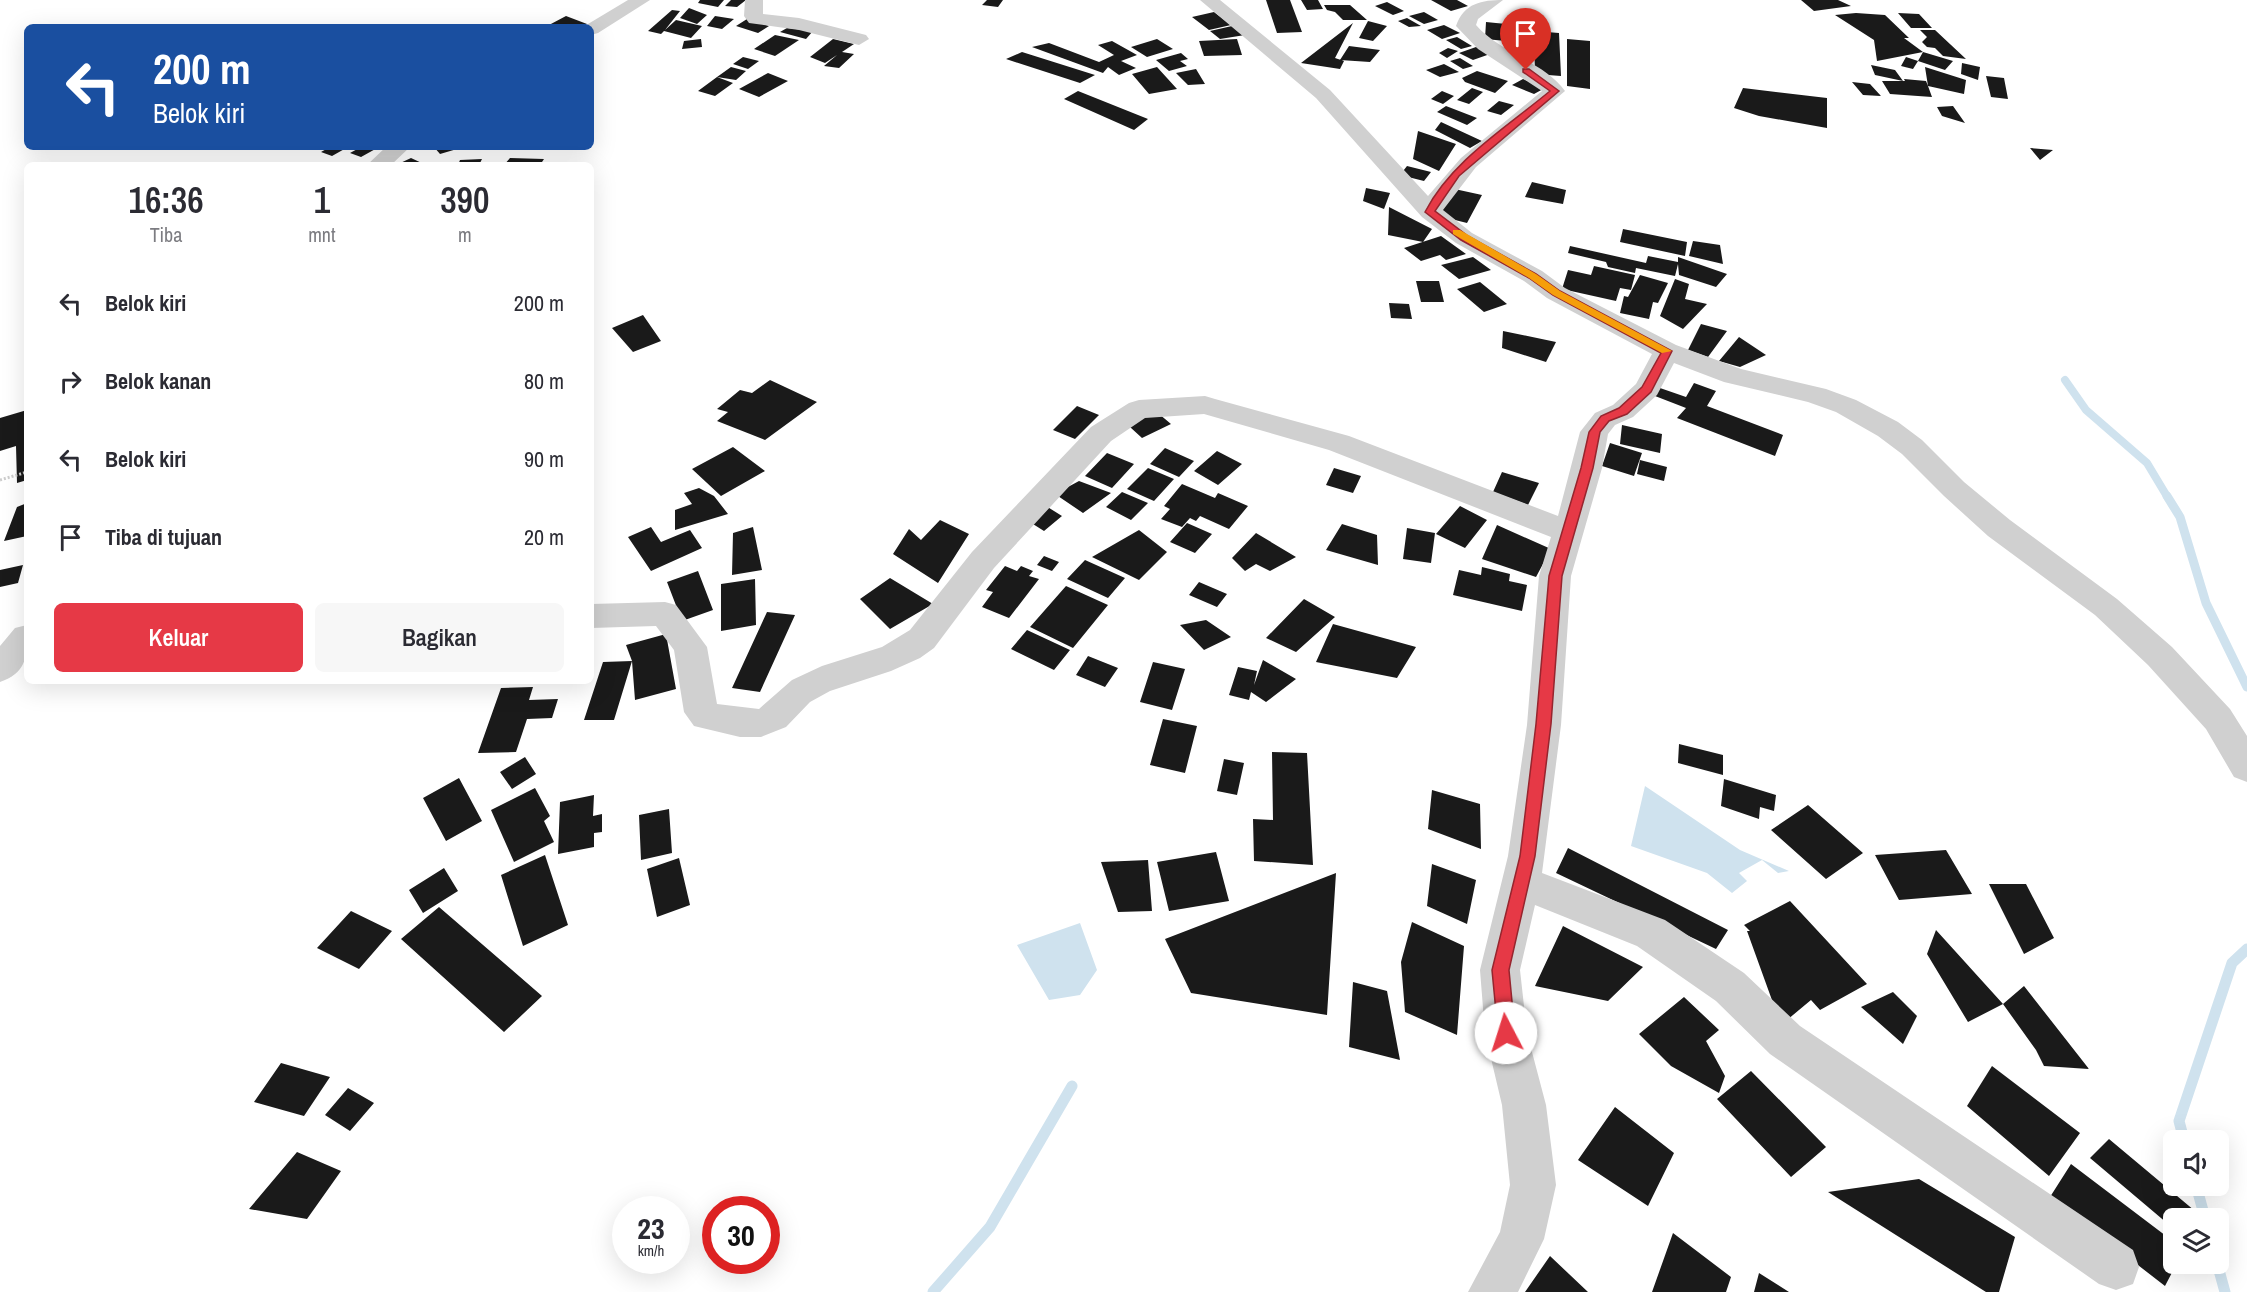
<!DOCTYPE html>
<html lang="id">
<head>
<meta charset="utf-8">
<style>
  body { margin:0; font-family:"Archivo Narrow",sans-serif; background:#f7f7f7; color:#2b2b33; height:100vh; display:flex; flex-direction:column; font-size:22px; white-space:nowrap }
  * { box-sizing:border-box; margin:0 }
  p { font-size:20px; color:#7c7c81 }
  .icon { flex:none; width:33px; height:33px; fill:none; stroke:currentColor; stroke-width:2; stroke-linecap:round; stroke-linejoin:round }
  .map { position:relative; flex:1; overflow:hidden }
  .drawer { position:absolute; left:24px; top:162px; width:570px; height:522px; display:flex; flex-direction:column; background:#fff; border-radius:9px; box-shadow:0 6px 24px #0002 }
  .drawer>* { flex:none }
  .guide { position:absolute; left:24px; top:24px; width:570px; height:126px; border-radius:9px; box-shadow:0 6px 24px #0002; background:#1a4fa0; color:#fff; overflow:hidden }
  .fabs { position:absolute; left:2163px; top:1130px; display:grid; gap:12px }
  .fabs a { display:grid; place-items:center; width:66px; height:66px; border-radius:9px; background:#fff; box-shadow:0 6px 24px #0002; font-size:30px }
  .speed { position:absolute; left:612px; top:1196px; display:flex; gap:12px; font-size:30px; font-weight:700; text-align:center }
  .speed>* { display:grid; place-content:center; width:78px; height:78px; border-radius:50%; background:#fff; box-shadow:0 6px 24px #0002; line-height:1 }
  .speed small { font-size:15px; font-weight:400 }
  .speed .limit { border:9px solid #d22; background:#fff; color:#111 }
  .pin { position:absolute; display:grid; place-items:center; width:51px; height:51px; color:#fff; margin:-62px -26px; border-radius:50% 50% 50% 0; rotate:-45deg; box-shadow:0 0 6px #0007 }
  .pin .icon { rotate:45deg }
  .me { position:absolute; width:66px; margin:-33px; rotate:355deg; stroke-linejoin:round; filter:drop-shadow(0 0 4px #0008) }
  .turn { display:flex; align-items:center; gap:21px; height:126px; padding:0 30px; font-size:27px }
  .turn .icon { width:78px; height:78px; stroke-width:2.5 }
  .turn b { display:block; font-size:42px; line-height:51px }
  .eta { display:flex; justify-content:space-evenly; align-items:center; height:102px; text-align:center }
  .eta b { font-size:36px; font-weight:600; line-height:42px }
  .button { display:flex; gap:12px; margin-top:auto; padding:12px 30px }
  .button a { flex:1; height:69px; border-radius:9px; background:#e63946; color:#fff; font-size:24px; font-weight:600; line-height:69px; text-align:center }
  .button a+a { background:#f7f7f7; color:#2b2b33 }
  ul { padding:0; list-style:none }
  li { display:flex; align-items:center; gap:18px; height:78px; padding:0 30px }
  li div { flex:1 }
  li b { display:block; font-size:22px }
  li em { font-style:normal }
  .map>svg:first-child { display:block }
  .water { fill:#cfe2ee }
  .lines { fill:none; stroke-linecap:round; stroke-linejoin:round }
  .stream-far2 { stroke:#cfe2ee; stroke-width:8 }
  .stream-far1 { stroke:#cfe2ee; stroke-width:9 }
  .stream { stroke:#cfe2ee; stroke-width:11 }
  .building { fill:#1a1a1a }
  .path { stroke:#cdcdcd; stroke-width:3; stroke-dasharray:2 2; stroke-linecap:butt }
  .minor { fill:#d0d0d0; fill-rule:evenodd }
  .route { fill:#e63946; stroke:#96252e; stroke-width:1.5 }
  .slow { fill:#f59e0b }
</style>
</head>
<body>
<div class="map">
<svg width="2247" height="1292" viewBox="0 0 2247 1292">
  <rect width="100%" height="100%" fill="#fff"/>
  <path class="water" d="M1645 786 1740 850 1789 871 1778 873 1762 860 1739 873 1747 881 1732 893 1707 873 1631 846Z
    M1080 923 1097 970 1080 995 1049 1000 1017 945Z"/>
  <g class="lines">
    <path class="stream-far2" d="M2065 380 2086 410 2147 463 2168 498"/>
    <path class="stream-far1" d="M2167 496 2180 517 2206 603 2247 687"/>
    <path class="stream" d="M2184 1140 2179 1121 2232 963 2247 949
      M2196 1185 2205 1218
      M2217 1263 2225 1292
      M933 1292 990 1227 1072 1086"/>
  </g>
  <path class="building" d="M700 0H724L718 7 698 3Z
    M731 0H746L737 7 725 6Z
    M987 0H1003L998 7 982 5Z
    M1266 0H1290L1302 32 1277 33Z
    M1301 0H1318L1323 9 1307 10Z
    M1431 0H1457L1468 6 1451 11Z
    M1801 0H1838L1851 6 1814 11Z
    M1387 2 1404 11 1393 15 1375 6Z
    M1324 5H1350L1367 20H1343L1335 12 1327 10Z
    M689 8 707 15 697 24 680 18Z
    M672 10 680 11 665 30 676 20 702 26 691 38 664 31 661 34 648 31Z
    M1214 12 1231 25 1209 30 1192 17Z
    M1424 12 1438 20 1424 24 1409 16Z
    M1856 13 1885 15 1909 38H1904L1923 52 1877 61 1874 40 1835 15Z
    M1898 13 1919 14 1932 28H1911Z
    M566 16 587 24 582 27 549 25Z
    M715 16 734 19 722 29 707 26Z
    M1407 18 1421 26 1409 27 1398 21Z
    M747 19 769 26 758 33 736 26Z
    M1368 21 1387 26 1373 41 1359 38Z
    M1486 22 1506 24V41L1485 39Z
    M1353 23 1335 58 1344 61 1340 69 1301 63Z
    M1444 25 1460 33 1442 39 1427 30Z
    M1232 26 1245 35 1220 39 1210 31Z
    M1512 27 1529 29 1530 59 1512 57Z
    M787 28 813 31 806 39 780 32Z
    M1920 30H1935L1966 59 1943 56 1935 48 1927 47 1922 42 1927 37Z
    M1534 31 1559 33 1561 76 1535 74Z
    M775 35 799 40 775 56 754 49Z
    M1457 37 1472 46 1461 49 1446 40Z
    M701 39 702 47 682 49 684 41Z
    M833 39 854 44 842 52 854 54 839 68 824 66 837 55 825 63 810 57Z
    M1157 39 1173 49 1147 57 1131 47Z
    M1237 39 1242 55 1204 56 1199 41Z
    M1567 39 1590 41V89L1567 86Z
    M1112 41 1137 55 1121 61 1136 68 1119 75 1108 67 1103 73 1032 47 1049 43 1099 62 1114 55 1098 45Z
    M1349 46 1380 50 1370 62 1340 60Z
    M1476 47 1490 54 1473 60 1459 53Z
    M1448 48 1458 51 1447 58 1439 53Z
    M1022 52 1095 75 1080 83 1006 59Z
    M1923 52 1953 61 1945 70 1918 61Z
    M1181 53 1188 59 1180 61 1187 66 1169 71 1156 60Z
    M743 57 759 61 748 69 733 64Z
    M1906 57 1918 61 1913 69 1901 66Z
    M1460 58 1473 66 1463 69 1450 61Z
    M1962 63 1980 67 1978 80 1961 74Z
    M1444 64 1459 72 1440 77 1426 70Z
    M1871 65 1895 70 1903 81 1875 75Z
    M731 67 746 71 736 80 717 77Z
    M1157 67 1177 89 1149 94 1132 74Z
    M1925 67 1966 80 1964 94 1928 86 1932 97 1890 94 1882 81H1905L1904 79 1926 81 1928 86Z
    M1196 69 1205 84 1188 85 1176 73Z
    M1477 71 1508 81 1495 93 1465 82 1462 78Z
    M768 73 788 81 759 97 739 89Z
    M1986 76 2004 78 2008 99 1991 97Z
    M717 77 733 83 715 96 698 91Z
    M1523 79 1545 88 1534 94 1512 85Z
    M1852 82 1870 84 1881 96 1863 95Z
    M1472 88 1483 92 1469 104 1457 100Z
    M1743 88 1827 98V128L1759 116 1734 108Z
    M1078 91 1148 119 1134 130 1064 99Z
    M1442 91 1454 96 1443 104 1431 99Z
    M1499 101 1514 105 1501 115 1487 111Z
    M1446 106 1477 118 1467 125 1437 112Z
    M1953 106 1965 123 1942 116 1937 107Z
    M1441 122 1482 141 1470 148 1435 130Z
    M1418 131 1456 144 1439 171 1413 159Z
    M330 147H348L332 156 321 152Z
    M361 147H379L361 157 350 153Z
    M434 147H455L457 149 440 154Z
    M2030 148 2053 150 2040 160Z
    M411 158 426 165H396Z
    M510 158 544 159 540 165H504Z
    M482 159 479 165H458L460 160Z
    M1407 166 1431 172 1424 181 1400 175Z
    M1532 182 1566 190 1563 204 1525 197Z
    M1366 188 1390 193 1384 209 1363 201Z
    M1450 188 1482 195 1467 223 1435 215Z
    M1389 207 1432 229 1423 242 1388 235Z
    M1623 229 1687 242 1685 256 1620 242Z
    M1441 236 1466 254 1446 260 1440 255 1421 261 1404 248Z
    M1693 241 1720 245 1723 264 1689 256Z
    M1570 246 1646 263 1648 256 1678 262V257L1727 274 1716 287 1679 275 1678 264 1675 276 1636 268 1635 273 1608 267 1606 262 1568 253Z
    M1473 257 1491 270 1459 279 1441 265Z
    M1594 266 1635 275 1631 290 1620 288 1616 301 1562 289 1568 270 1591 275Z
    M1640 275 1668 283 1658 303 1653 302 1649 319 1620 313 1624 296 1628 297Z
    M1675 279 1689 284 1685 299 1707 304 1683 329 1660 316Z
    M1416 281H1439L1444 302H1421Z
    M1480 282 1507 304 1484 312 1457 289Z
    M1389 303 1409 304 1412 319 1391 318Z
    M643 315 661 341 633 352 612 328Z
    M1701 324 1727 331 1708 357 1688 350Z
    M1503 331 1556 342 1546 362 1502 348Z
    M1739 337 1766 355 1740 367 1719 361Z
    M770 380 817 402 765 440 717 421 728 412 717 409 740 390 752 393Z
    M1694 383 1716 391 1707 406 1783 435 1775 456 1677 418 1686 408 1655 396 1660 388 1686 397Z
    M1146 403 1171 424 1142 438 1118 416Z
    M1077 406 1099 415 1075 439 1053 430Z
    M27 410V480L17 483 16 446 0 451V418Z
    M1622 425 1662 434 1660 453 1620 444Z
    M1610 443 1642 453 1634 476 1602 466Z
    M733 447 765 471 721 496 692 469Z
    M1165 448 1194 461 1179 477 1150 464Z
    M1217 451 1242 464 1218 485 1194 471Z
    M1107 453 1134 464 1112 488 1085 476Z
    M1640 460 1667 467 1664 481 1637 474Z
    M1148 468 1174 479 1154 501 1127 489Z
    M1334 468 1361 476 1353 493 1326 485Z
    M1502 472 1539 483 1528 505 1493 492Z
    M1079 481 1111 493 1083 513 1055 494Z
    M1182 484 1215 498 1218 493 1248 506 1229 529 1200 516 1196 521 1190 518 1182 527 1161 519 1170 509 1164 506Z
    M699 488 714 496 728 514 675 530V510L692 504 684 493Z
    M1122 492 1148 503 1131 520 1106 507Z
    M1038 501 1062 516 1044 531 1025 519Z
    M27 503V536L4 541 17 507Z
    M1460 506 1487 520 1465 548 1436 534Z
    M940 520 969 534 938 583 893 554 909 529 921 540Z
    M1187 523 1212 534 1195 553 1170 542Z
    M1342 524 1377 535 1378 565 1326 550Z
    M1497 525 1551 549 1536 577 1482 559Z
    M651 527 661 542 690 530 702 548 651 571 628 537Z
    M753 527 762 570 732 575 733 533Z
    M1407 528 1435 533 1431 563 1403 559Z
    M1139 530 1167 552 1139 580 1092 557Z
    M1256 533 1296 557 1270 571 1256 564 1245 571 1232 558Z
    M1044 556 1059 562 1052 571 1037 565Z
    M1085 560 1125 578 1108 598 1067 579Z
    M23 565 18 583 0 587V570Z
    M1005 566 1017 571 1021 566 1033 571 1029 576 1039 579 1009 618 982 607 993 592 986 590Z
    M1482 567 1510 574 1509 581 1527 585 1522 611 1453 595 1459 570 1481 575Z
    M698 571 713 610 682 621 667 582Z
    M890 578 933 604 890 629 860 599Z
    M755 579 756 625 721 631V584Z
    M1199 582 1227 594 1217 607 1189 595Z
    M1066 586 1108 605 1073 648 1030 627Z
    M1304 599 1335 617 1296 652 1266 638Z
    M767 612 795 615 760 692 732 688Z
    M1206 620 1231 637 1204 650 1180 625Z
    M1333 624 1416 647 1397 678 1316 662Z
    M1027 630 1070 650 1054 670 1011 649Z
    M666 634 676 689 635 700 632 661 626 645Z
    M1088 656 1118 668 1105 687 1076 675Z
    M1263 660 1296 679 1266 702 1251 692 1249 700 1229 695 1238 667 1257 671 1254 685Z
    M632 661 614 720H584L603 662Z
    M1153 662 1185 669 1172 710 1140 702Z
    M533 687 529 700 558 699 552 718 527 719 516 752 478 753 501 688Z
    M1163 719 1197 726 1185 773 1150 765Z
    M1679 744 1723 755V775L1678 763Z
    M1272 752 1307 753 1313 865 1254 861 1253 819 1273 820Z
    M525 757 536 774 512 789 500 772Z
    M1224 759 1244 763 1237 795 1217 791Z
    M459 778 482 821 446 841 423 798Z
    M1724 779 1776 795 1774 811 1760 807 1759 819 1721 806Z
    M535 788 550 816 544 821 554 842 514 862 491 810Z
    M1432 790 1480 804 1481 849 1428 829Z
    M594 795 593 816 602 814V832L594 833V847L558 854 560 802Z
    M1808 805 1863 853 1826 879 1771 830Z
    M669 809 672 853 641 860 639 815Z
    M1568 848 1728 930 1716 949 1556 873Z
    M1946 850 1972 894 1899 900 1875 855Z
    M1216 852 1229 901 1169 911 1157 862Z
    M545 855 568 925 523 946 501 875Z
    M679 858 690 905 657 917 647 869Z
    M1148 860 1152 911 1118 912 1101 862Z
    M1432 864 1476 880 1467 924 1427 906Z
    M444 868 458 891 423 913 409 890Z
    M1336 873 1327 1015 1191 993 1165 939Z
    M1989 884H2026L2054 938 2024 954Z
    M1790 901 1867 984 1820 1010 1811 1000 1781 1025 1747 931H1750L1744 925Z
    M439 907 542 996 504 1032 401 939Z
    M351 911 392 931 359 969 317 948Z
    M1412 922 1464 946 1457 1035 1405 1012 1401 962Z
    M1563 926 1643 967 1608 1001 1535 986Z
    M1936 930 2003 1004 1968 1022 1927 954Z
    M1353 982 1387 991 1400 1060 1349 1047Z
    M2024 986 2089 1069 2044 1066 2036 1050 2003 1004Z
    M1893 992 1917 1016 1903 1044 1861 1007Z
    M1684 997 1719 1030 1706 1041 1725 1076 1719 1093 1671 1066 1639 1034Z
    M281 1063 330 1077 304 1116 254 1102Z
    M1992 1066 2080 1133 2049 1176 1967 1106Z
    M1751 1071 1826 1147 1791 1177 1717 1099Z
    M348 1088 374 1103 350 1131 325 1115Z
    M1615 1107 1674 1153 1648 1206 1578 1160Z
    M2109 1139 2195 1211 2189 1218H2174V1229L2090 1158Z
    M297 1152 341 1171 307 1219 249 1209Z
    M2071 1164 2174 1242V1263H2177L2165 1286 2050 1197Z
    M1919 1179 2015 1237 1999 1292H1986L1828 1192Z
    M1673 1233 1731 1277 1726 1292H1652Z
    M1550 1256 1588 1292H1525Z
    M1759 1273 1789 1292H1754Z"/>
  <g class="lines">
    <path class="path" d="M0 480 27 472"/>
    <path class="minor" d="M628 0H650L598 33 591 35V27H583Z
      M745 0H763V14L799 18 866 35 869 39 859 45 799 30 749 23 744 16Z
      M1200 0H1220L1330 90 1428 196 1461 158 1542 91 1478 49 1456 26C1464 3 1482 0 1503 0L1478 19 1476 25C1500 53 1546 63 1565 91L1476 167 1443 210 1472 233 1542 271 1565 288 1676 345 1741 369 1826 389 1856 400 1898 422 1922 440 1964 482 2010 520 2117 599 2172 647 2230 709 2247 736V782L2234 777 2206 729 2148 665 2095 615 1988 536 1944 496 1902 454 1878 436 1836 412 1808 402 1724 382 1674 363 1657 395 1633 417 1615 425 1608 434 1602 468 1571 576 1561 725 1542 873 1665 920 1744 973 1800 1026 2133 1250 2139 1267 2133 1284 2116 1290 2099 1284 1770 1054 1716 1001 1637 946 1535 905 1520 970 1527 1033 1546 1105 1556 1185 1544 1239 1518 1292H1468L1500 1232 1510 1185 1502 1105 1485 1033 1480 970 1508 856 1527 725 1539 576 1551 537 1329 450 1204 414 1145 418 1111 441 994 568 934 648 920 658 891 671 830 691 810 702 786 727 761 737H740L694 726 684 712 674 650 656 626 591 628V604L665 602 676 605 707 647 717 704 759 709 792 680 822 666 882 647 910 630 972 552 1091 427 1129 403 1139 400 1205 396 1215 399 1349 436 1558 516 1580 432 1595 413 1613 405 1636 384 1652 354 1547 298 1524 281 1456 243 1422 217 1316 98Z
      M386 147H410L391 165H367Z
      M27 625C27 651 30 672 0 682V646L15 628Z"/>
  </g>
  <path class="route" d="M1523 69H1529L1559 91 1459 176 1435 211 1468 236 1536 274 1560 291 1672 351 1651 392 1627 414 1609 421 1600 432 1593 468 1562 576 1551 724 1535 856 1509 970 1515 1033 1512 1038 1506 1041 1500 1038 1498 1033 1492 970 1520 856 1536 724 1549 576 1581 468 1589 432 1601 416 1619 408 1642 387 1661 353 1553 295 1529 278 1461 240 1425 212C1451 161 1507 127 1550 91L1523 72Z"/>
  <path class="slow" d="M1453 230H1460L1536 274 1560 291 1672 351 1662 353 1553 295 1529 278 1453 234Z"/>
</svg>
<div class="fabs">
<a><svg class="icon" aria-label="sound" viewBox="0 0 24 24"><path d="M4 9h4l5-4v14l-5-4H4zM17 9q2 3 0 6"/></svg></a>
<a><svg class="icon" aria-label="layers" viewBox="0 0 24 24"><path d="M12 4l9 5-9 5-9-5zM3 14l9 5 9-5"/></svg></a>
</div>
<div class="speed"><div>23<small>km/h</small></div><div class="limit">30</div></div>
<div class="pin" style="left:1526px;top:70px;background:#d93025"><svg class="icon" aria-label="arrive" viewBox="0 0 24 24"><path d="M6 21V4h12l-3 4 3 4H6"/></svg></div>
<svg class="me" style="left:1506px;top:1033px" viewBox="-20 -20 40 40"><circle r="19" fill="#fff"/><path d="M0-13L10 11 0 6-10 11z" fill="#e63946"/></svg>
<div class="guide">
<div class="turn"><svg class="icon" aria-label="left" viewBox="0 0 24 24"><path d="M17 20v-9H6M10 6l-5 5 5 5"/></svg><div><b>200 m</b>Belok kiri</div></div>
</div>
<section class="drawer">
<div class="eta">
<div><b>16:36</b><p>Tiba</p></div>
<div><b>1</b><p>mnt</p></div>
<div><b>390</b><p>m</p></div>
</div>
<ul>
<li><svg class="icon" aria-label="left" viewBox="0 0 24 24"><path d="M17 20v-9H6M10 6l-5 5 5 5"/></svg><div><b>Belok kiri</b></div><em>200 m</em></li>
<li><svg class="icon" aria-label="right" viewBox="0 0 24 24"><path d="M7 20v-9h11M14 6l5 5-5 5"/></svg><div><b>Belok kanan</b></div><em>80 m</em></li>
<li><svg class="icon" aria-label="left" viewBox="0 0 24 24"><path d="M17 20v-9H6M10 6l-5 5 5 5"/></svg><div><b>Belok kiri</b></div><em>90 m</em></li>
<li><svg class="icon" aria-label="arrive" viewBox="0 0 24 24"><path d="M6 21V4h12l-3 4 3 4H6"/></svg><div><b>Tiba di tujuan</b></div><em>20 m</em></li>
</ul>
<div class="button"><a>Keluar</a><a>Bagikan</a></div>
</section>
</div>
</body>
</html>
